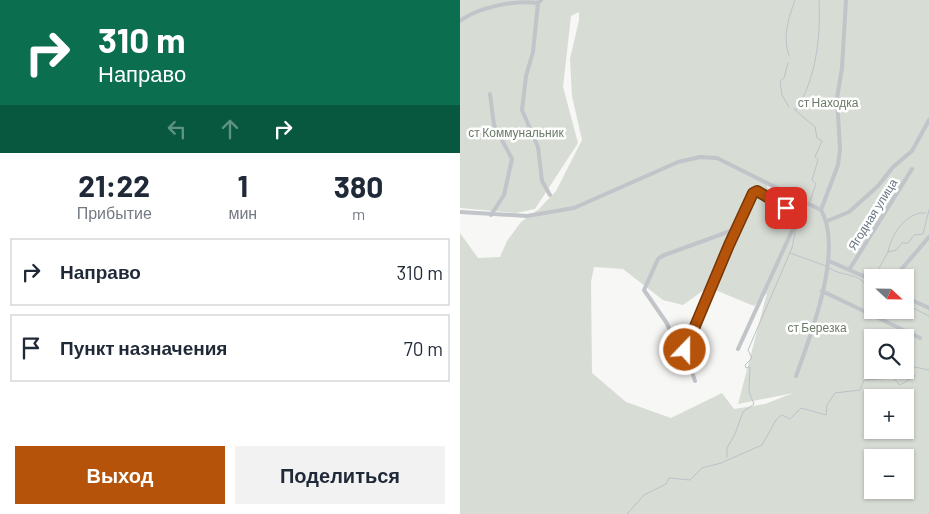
<!DOCTYPE html>
<html lang="ru">
<head>
<meta charset="utf-8">
<style>
  body { margin:0; font-family:Barlow,sans-serif; background:#f2f2f3; color:#1f2937; height:100vh; display:flex; flex-direction:column; font-size:19px; white-space:nowrap }
  * { box-sizing:border-box; margin:0 }
  p { font-size:16px; color:#747a83 }
  .icon { flex:none; width:28px; height:28px; fill:none; stroke:currentColor; stroke-width:2; stroke-linecap:round; stroke-linejoin:round }
  .map { position:relative; flex:1; overflow:hidden }
  .drawer { display:flex; flex-direction:column; background:#fff; width:460px }
  .drawer>* { flex:none }
  .banner { background:#0b6e4f; color:#fff; overflow:hidden }
  .needle { width:32px; rotate:112deg }
  .controls { position:absolute; left:404px; top:269px; display:grid; gap:10px }
  .controls a { display:grid; place-items:center; width:50px; height:50px; border-radius:0px; background:#fff; box-shadow:0 1px 4px #0004; font-size:25px }
  .pin { position:absolute; display:grid; place-items:center; width:42px; height:42px; color:#fff; margin:-21px; border-radius:10px; box-shadow:0 2px 8px #0006 }
  .me { position:absolute; width:55px; margin:-28px; rotate:22deg; stroke-linejoin:round; filter:drop-shadow(0 0 4px #0008) }
  .turn { display:flex; align-items:center; gap:18px; height:105px; padding:0 15px; font-size:22px }
  .turn .icon { width:65px; height:65px; stroke-width:2.5 }
  .turn b { display:block; font-size:35px; line-height:42px }
  .lanes { display:flex; align-items:center; height:48px; padding:0 15px; background:#0003; justify-content:center; gap:25px; direction:ltr }
  .lanes .off { opacity:.35 }
  .eta { display:flex; justify-content:space-evenly; align-items:center; height:85px; text-align:center }
  .eta b { font-size:30px; font-weight:700; line-height:35px }
  .button { display:flex; gap:10px; margin-top:auto; padding:10px 15px }
  .button a { flex:1; height:58px; border-radius:0px; background:#b45309; color:#fff; font-size:20px; font-weight:700; line-height:58px; text-align:center }
  .button a+a { background:#f2f2f3; color:#1f2937 }
  ul { padding:0; list-style:none }
  li { display:flex; align-items:center; gap:15px; height:68px; margin:0 10px 8px; padding:0 5px; border:2px solid #e0e1e3; border-radius:0px }
  li div { flex:1 }
  li b { display:block; font-size:19px }
  li em { font-style:normal }
  main { display:flex; flex:1; min-height:0 }
  .map>svg:first-child { display:block }
  .green { fill:#d7dcd4; fill-rule:evenodd }
  .lines { fill:none; stroke-linecap:round; stroke-linejoin:round }
  .stream { stroke:#bac3c8; stroke-width:1 }
  .minor { stroke:#c1c4c8; stroke-width:4 }
  .route-casing { stroke:#753606; stroke-width:12 }
  .route { stroke:#b45309; stroke-width:9 }
  .labels { text-anchor:middle; dominant-baseline:central; stroke-width:5; stroke-linejoin:round; paint-order:stroke }
  .park-label { font-size:12px; fill:#6b7a68; stroke:#fff }
  .street-label { font-size:12px; fill:#697682; stroke:#fff }
</style>
</head>
<body>
<main>
<section class="drawer">
<div class="banner">
<div class="turn"><svg class="icon" aria-label="right" viewBox="0 0 24 24"><path d="M7 20v-9h11M14 6l5 5-5 5"/></svg><div><b>310 m</b>Направо</div></div>
<div class="lanes"><svg class="icon off" aria-label="left" viewBox="0 0 24 24"><path d="M17 20v-9H6M10 6l-5 5 5 5"/></svg><svg class="icon off" aria-label="ahead" viewBox="0 0 24 24"><path d="M12 20V5M6 11l6-6 6 6"/></svg><svg class="icon" aria-label="right" viewBox="0 0 24 24"><path d="M7 20v-9h11M14 6l5 5-5 5"/></svg></div>
</div>
<div class="eta">
<div><b>21:22</b><p>Прибытие</p></div>
<div><b>1</b><p>мин</p></div>
<div><b>380</b><p>m</p></div>
</div>
<ul>
<li><svg class="icon" aria-label="right" viewBox="0 0 24 24"><path d="M7 20v-9h11M14 6l5 5-5 5"/></svg><div><b>Направо</b></div><em>310 m</em></li>
<li><svg class="icon" aria-label="arrive" viewBox="0 0 24 24"><path d="M6 21V4h12l-3 4 3 4H6"/></svg><div><b>Пункт назначения</b></div><em>70 m</em></li>
</ul>
<div class="button"><a>Выход</a><a>Поделиться</a></div>
</section>
<div class="map">
<svg width="469" height="514" viewBox="0 0 469 514">
  <rect width="100%" height="100%" fill="#f7f7f5"/>
  <path class="green" d="M0 0H469V514H0V233L18 258 40 257 47 241 61 222 79 209 96 191 122 140 112 96 110 59 119 20V12L111 16 103 87 118 143 75 209 56 213 0 208ZM307 184 338 200 336 209 307 188ZM134 267 163 269 203 300 223 305 248 287 294 306 307 293 278 404 333 393 305 404 274 409 262 393 211 418 166 402 132 373 131 282ZM412 278H445V310H412ZM412 338H445V370H412ZM412 398H445V430H412ZM412 458H445V490H412Z"/>
  <g class="lines">
    <path class="stream" d="M329 55C322 37 329 17 335 0
      M328 63 324 78 320 81 322 95 329 107
      M334 109 355 127 357 138 362 141 355 157 358 160 352 180 356 184 350 201
      M336 110C356 79 361 37 359 0
      M428 252C431 234 447 211 466 213
      M330 253 366 266
      M369 268C381 275 390 274 398 278 404 281 405 286 412 288V285
      M414 277 428 252 436 250 442 243H448L454 235 463 234 469 210
      M445 304 469 316
      M267 457V448L275 434 283 412 294 404 289 392 290 367 286 368 285 365 292 358 288 350 332 248 338 217 346 206
      M167 514 184 495 206 484 209 478 230 480 242 468 261 463 302 445 316 420 322 415 330 419 341 408 366 415 367 405 375 393 400 390 404 380 433 378 440 385 455 376 451 371 455 367 469 370"/>
    <path class="minor" d="M78 3 73 52 66 76 62 110 78 147 82 181 90 195
      M0 21C18 7 55 0 78 3L81 0
      M30 94 34 125 52 159 44 195 31 215
      M361 210 378 165 380 149 377 98 382 68 386 0
      M0 212 67 216 114 208 218 162 240 157 257 158 361 210C384 249 351 335 336 376
      M367 221 389 212 418 186 433 167 452 151 469 120
      M369 261 412 280
      M389 270 452 169
      M434 278 469 237
      M362 291 460 338
      M445 297 469 308
      M278 349 336 222 331 212 316 200
      M225 350H220L206 322 184 290 198 259 202 256 276 229
      M235 381 225 350 269 245 293 193 297 191 316 200 325 191"/>
  </g>
  <g class="lines">
    <defs>
      <path id="route" d="M225 350 269 245 293 193 297 191 326 208"/>
    </defs>
    <use href="#route" class="route-casing"/>
    <use href="#route" class="route"/>
  </g>
  <g class="labels">
    <g class="park-label">
      <text x="368" y="102">ст Находка</text>
      <text x="56" y="132">ст Коммунальник</text>
      <text x="357" y="327">ст Березка</text>
    </g>
    <g class="street-label">
      <text transform="translate(412 214) rotate(-58)">Ягодная улица</text>
    </g>
  </g>
</svg>
<div class="controls">
<a><svg class="needle" viewBox="-14 -14 28 28"><path d="M0-13l5 13h-10z" fill="#e53935"/><path d="M0 13l5-13h-10z" fill="#747a83"/></svg></a>
<a><svg class="icon" aria-label="search" viewBox="0 0 24 24"><circle cx="10" cy="10" r="6"/><path d="M15 15l6 6"/></svg></a>
<a>+</a>
<a>−</a>
</div>
<div class="pin" style="left:326px;top:208px;background:#d93025"><svg class="icon" aria-label="arrive" viewBox="0 0 24 24"><path d="M6 21V4h12l-3 4 3 4H6"/></svg></div>
<svg class="me" style="left:225px;top:350px" viewBox="-20 -20 40 40"><circle r="17" fill="#b45309" stroke="#fff" stroke-width="3"/><path d="M0-11L8 9 0 5-8 9z" fill="#fff"/></svg>
</div>
</main>
</body>
</html>
